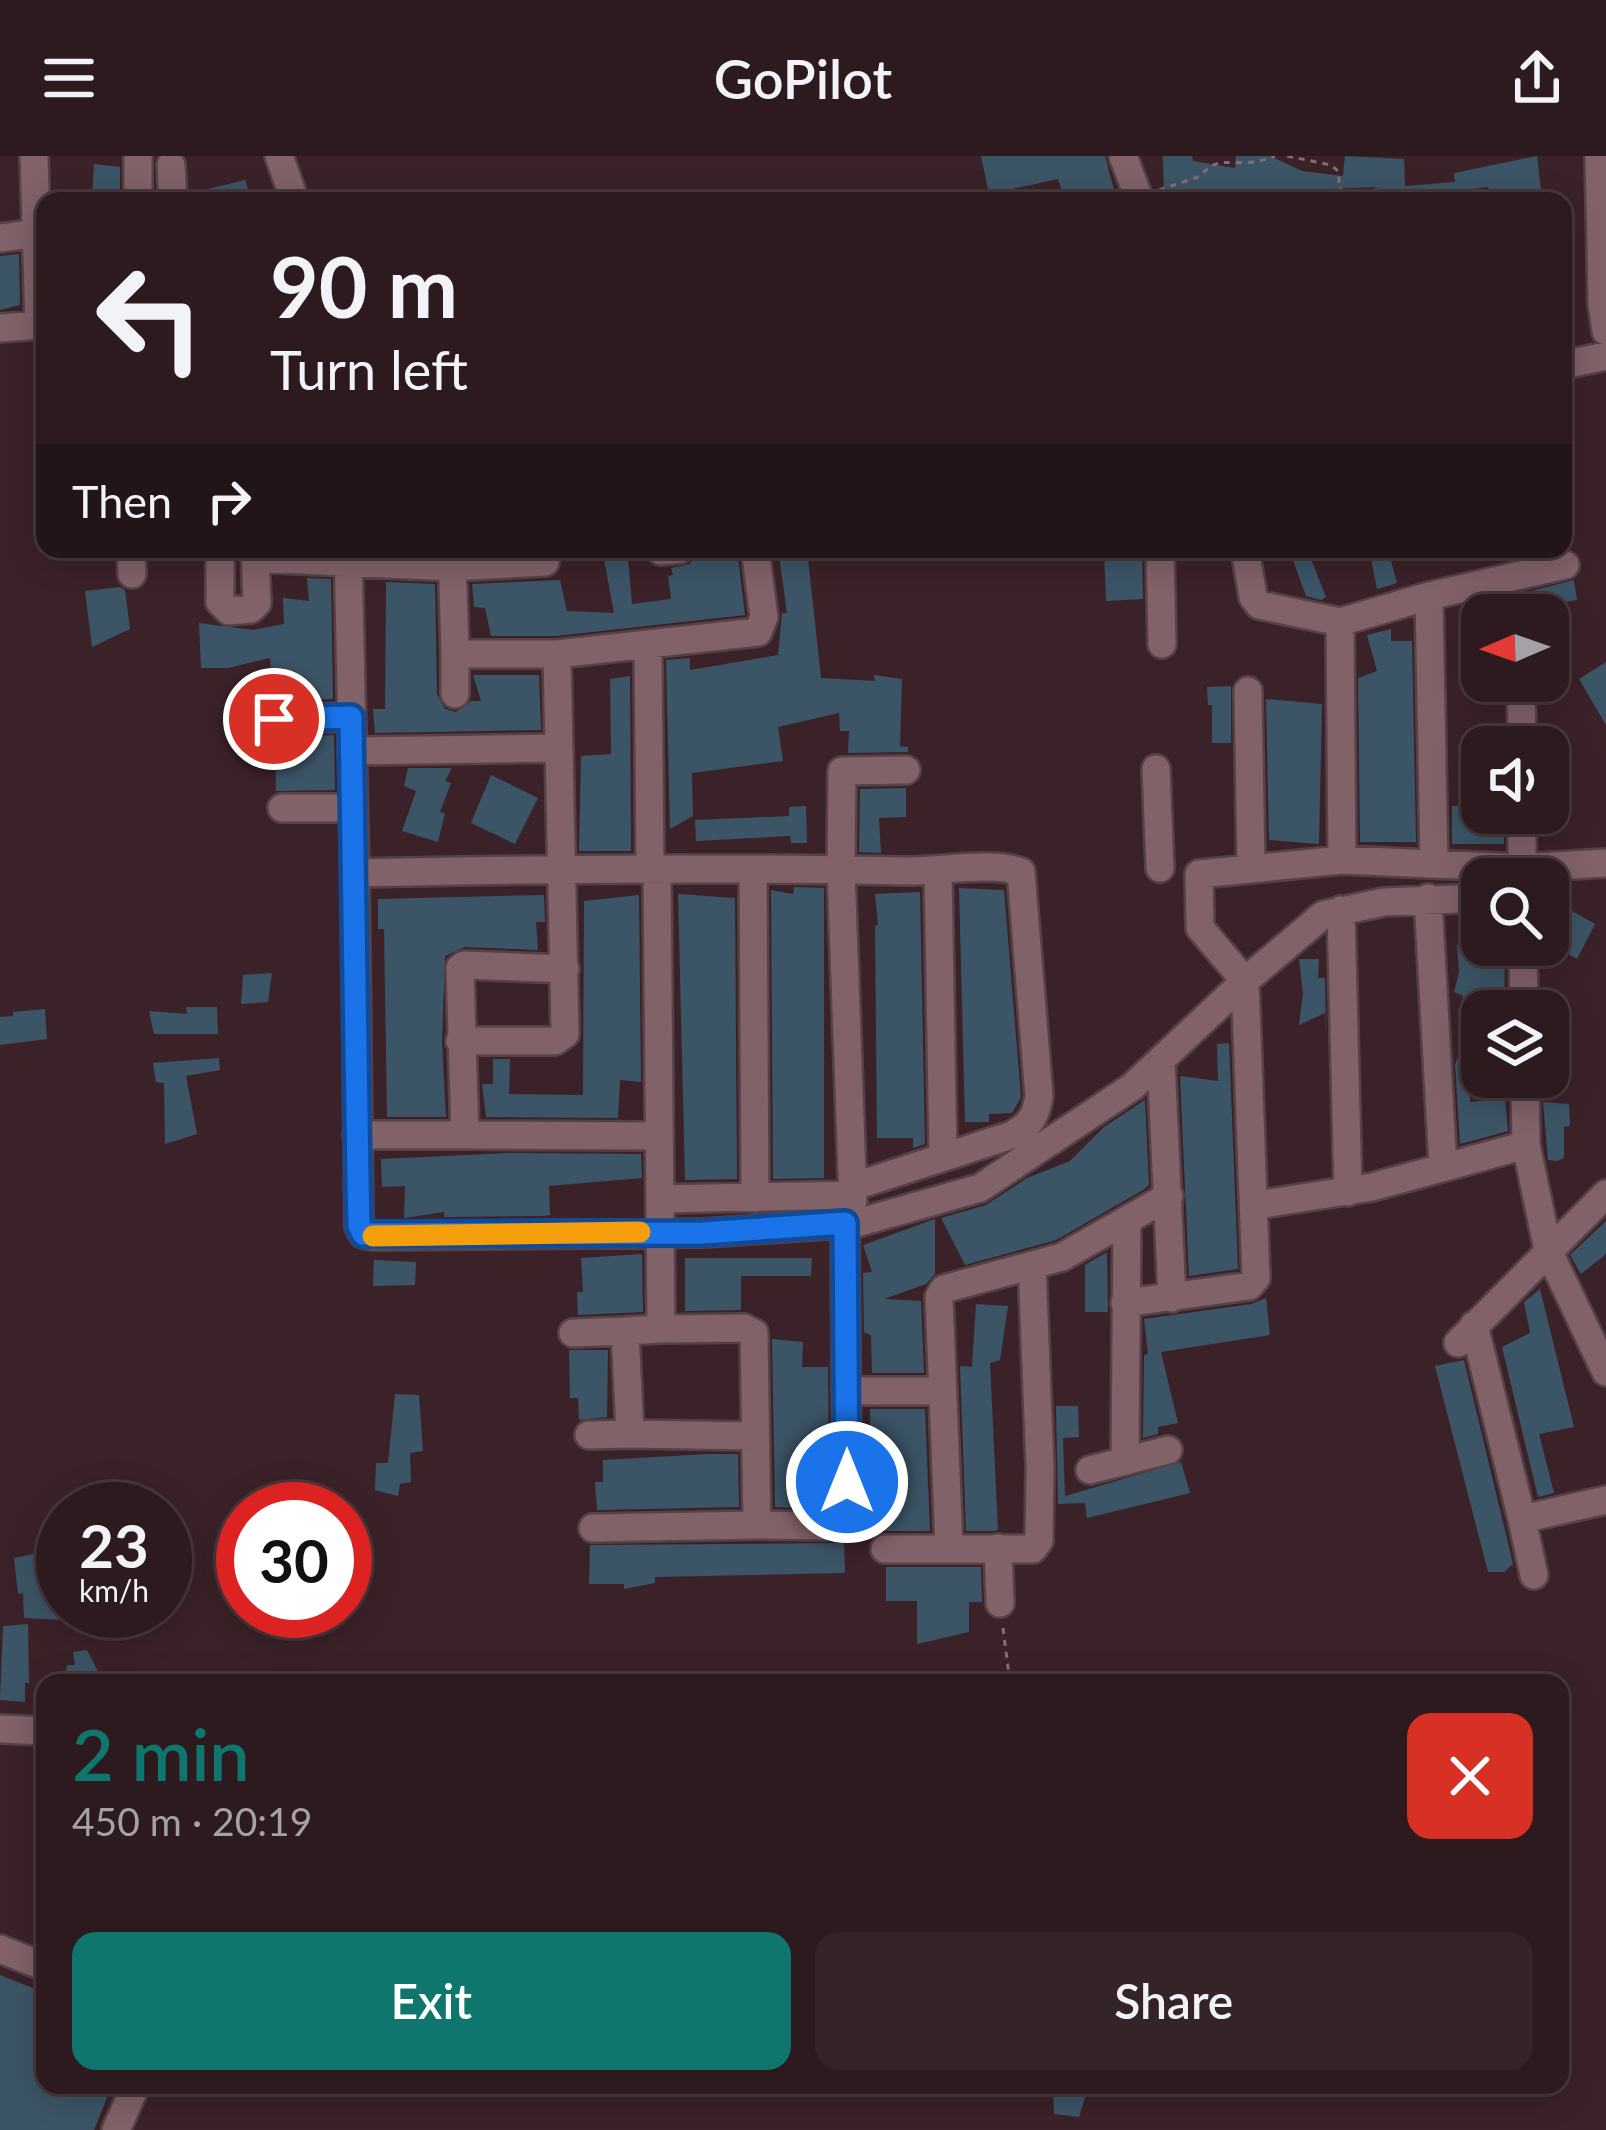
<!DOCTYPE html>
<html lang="en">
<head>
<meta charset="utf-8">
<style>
  body { margin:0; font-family:Lato,sans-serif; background:#342327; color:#f1f3f6; height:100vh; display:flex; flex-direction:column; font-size:45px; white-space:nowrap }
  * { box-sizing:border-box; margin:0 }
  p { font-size:39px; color:#a6a1a4 }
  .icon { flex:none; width:66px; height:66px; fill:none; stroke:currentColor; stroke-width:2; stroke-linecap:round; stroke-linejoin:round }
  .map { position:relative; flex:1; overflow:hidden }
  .side { position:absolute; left:36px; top:1518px; width:1533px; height:420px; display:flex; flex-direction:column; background:#2c1a1e; border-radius:24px; box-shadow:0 6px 30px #0003,0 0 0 3px #48383c }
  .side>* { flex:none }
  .top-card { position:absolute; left:36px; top:36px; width:1536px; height:366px; border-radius:24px; box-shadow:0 6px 30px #0003,0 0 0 3px #48383c; background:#2c1a1e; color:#f1f3f6; overflow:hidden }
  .needle { width:78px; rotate:268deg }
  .controls { position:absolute; left:1461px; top:438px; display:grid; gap:24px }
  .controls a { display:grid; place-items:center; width:108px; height:108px; border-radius:24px; background:#2c1a1e; box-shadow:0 6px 30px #0003,0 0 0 3px #48383c; font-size:60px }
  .speed { position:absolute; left:36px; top:1326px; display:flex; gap:24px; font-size:60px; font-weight:700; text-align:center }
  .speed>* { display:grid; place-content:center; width:156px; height:156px; border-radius:50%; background:#2c1a1e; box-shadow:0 6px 30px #0003,0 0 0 3px #48383c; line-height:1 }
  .speed small { font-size:30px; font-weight:400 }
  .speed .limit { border:18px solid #d22; background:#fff; color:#111 }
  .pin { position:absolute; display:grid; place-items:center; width:102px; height:102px; color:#fff; margin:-51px; border:6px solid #fff; border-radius:50%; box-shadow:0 3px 12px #0007 }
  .me { position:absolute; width:132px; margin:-66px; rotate:0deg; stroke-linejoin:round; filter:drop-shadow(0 0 9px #0008) }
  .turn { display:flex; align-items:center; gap:42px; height:252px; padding:0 36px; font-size:54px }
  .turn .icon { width:156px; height:156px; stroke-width:2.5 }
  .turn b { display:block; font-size:84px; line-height:102px }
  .then { display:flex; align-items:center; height:114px; padding:0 36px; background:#0003; gap:24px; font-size:45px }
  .round { display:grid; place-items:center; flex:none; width:126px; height:126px; border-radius:24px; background:#342327 }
  .headline { display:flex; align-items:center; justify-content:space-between; height:204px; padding:0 36px }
  h1 { font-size:72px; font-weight:600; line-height:90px; color:#0f766e }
  .primary-button { display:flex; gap:24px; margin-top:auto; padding:24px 36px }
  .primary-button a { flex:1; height:138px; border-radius:24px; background:#0f766e; color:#fff; font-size:48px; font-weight:600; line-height:138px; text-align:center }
  .primary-button a+a { background:#342327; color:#f1f3f6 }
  header { display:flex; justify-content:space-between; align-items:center; height:156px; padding:0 36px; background:#2c1a1e; font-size:54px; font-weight:600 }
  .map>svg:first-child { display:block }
  .building { fill:#3c5566 }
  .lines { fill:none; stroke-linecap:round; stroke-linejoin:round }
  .minor-casing { stroke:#564147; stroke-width:32 }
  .path { stroke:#836e73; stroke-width:3; stroke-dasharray:6 6; stroke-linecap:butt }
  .minor { stroke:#816269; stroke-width:27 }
  .route-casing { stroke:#114b97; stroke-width:30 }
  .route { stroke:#1a73e8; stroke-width:21 }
  .slow { stroke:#f59e0b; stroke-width:21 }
</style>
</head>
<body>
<header><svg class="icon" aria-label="menu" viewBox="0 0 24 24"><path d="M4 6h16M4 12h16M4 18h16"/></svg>GoPilot<svg class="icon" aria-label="share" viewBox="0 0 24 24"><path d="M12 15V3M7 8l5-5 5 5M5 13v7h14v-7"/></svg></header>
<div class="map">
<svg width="1606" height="1974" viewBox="0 0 1606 1974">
  <rect width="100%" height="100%" fill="#3b2228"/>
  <path class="building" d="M981 0H1105L1117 45H1065L1058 23 989 38Z
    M1163 0H1192L1193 5 1235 12 1236 0H1270L1302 15 1343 20 1345 0 1404 3 1405 30 1455 26 1454 17 1537 0 1542 45H1492L1488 31 1457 35 1458 45H1367L1366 34 1379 31 1329 33 1327 45H1164Z
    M94 8 120 11V45H92Z
    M245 24 252 45H191V37Z
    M19 98 20 149 0 154V100Z
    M698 393H737L745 459 556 480H491L485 452 474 451 472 428 560 424 567 455 614 457 604 403 628 402 632 448 671 443 668 420 673 419 671 412 690 408Z
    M778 393H807L821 522 875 525 874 519 902 523 900 590 908 591V596L848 597 849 575H840L839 557 778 571 783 605 692 617 693 660 670 673 666 504 690 502V514L778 499 782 457H787Z
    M1104 393H1142L1143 443 1106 445Z
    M1289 393H1307L1326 441 1321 444 1306 440Z
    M1369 393H1388L1397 427 1377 433Z
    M307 422 331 423 333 543 273 545 270 502 228 512H201L199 467 253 474 284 468 283 442 309 445Z
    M1574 424 1577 444 1513 455 1511 440Z
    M386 426 435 428 437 538 445 553 456 556 471 545H481L473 519H539L541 574 375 577 373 553H385Z
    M120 431 125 434 130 473 92 491 85 435Z
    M1391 473V485H1412L1416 686H1360L1358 522 1377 515 1367 479Z
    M1548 480 1572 482 1570 512 1548 514Z
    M1606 506V569L1579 523Z
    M630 520 631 695H579L581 600 611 598 610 523Z
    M1231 530V587H1212V549H1208L1207 531Z
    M1266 543 1322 548 1319 688 1269 684Z
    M334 579 335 634 276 635 275 581Z
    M408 612H452L445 625 451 627 440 656 445 657 438 686 402 675 416 635 404 630Z
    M491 619 538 642 515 688 471 667Z
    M906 632V661L879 662 881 697 859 696 860 633Z
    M1482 649V657H1504V688H1452V650Z
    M806 650 807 687H791L790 680 696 685 695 664 789 660V651Z
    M794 731 824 732V1022L773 1023 771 734 793 738Z
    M959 732 1004 734 1021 941 1012 957 989 958V966H965Z
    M920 736 925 988 913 992V982H877L875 770 878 769 875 738Z
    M678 738 735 742 737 1023 685 1024Z
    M544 739 545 766H536L538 794 465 791 445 800 442 886 446 961H387L384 773H378V743Z
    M639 739 641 926 620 924 618 962 486 961 482 928H493V903H510L509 938 583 939 584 745Z
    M1563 750 1595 768 1577 803 1548 786Z
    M1457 789H1505L1504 855H1479L1482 912 1470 913V946L1505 942 1508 975 1460 988 1455 909 1460 895 1463 840 1454 836 1459 816Z
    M1299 803H1319L1318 822H1325L1326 882 1325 857 1299 869 1303 837Z
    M272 817 268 846 241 848 243 819Z
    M186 851H217L218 878H154L149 855 187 858Z
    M45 853 47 883 0 889V861L13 860V856Z
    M1229 887 1238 1113 1189 1120 1180 920 1218 925 1217 888Z
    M219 902 220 914 186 920 197 978 165 988 164 927 156 926 153 907Z
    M1145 944 1149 1029 1143 1034 1056 1084 965 1109 941 1062 986 1049 1027 1022 1070 1005 1104 971Z
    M1543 946 1569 948 1570 970 1564 971V1002L1557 1005 1548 1004Z
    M509 997 641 998 642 1022 549 1030 550 1059 543 1060 444 1061V1056L404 1062 405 1030 382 1031 381 1003Z
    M935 1063V1118L926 1128 884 1143 921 1145 924 1217H872L871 1179 864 1176 863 1117 872 1116 863 1089Z
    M1606 1065V1098L1581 1118 1570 1099Z
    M1107 1096 1108 1156H1085V1109Z
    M642 1098 643 1156 578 1159 577 1136H583L581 1102Z
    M685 1102H812L811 1120H741V1154L685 1155Z
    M374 1104 416 1106 415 1129 373 1130Z
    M1540 1133 1574 1271 1539 1278 1554 1337 1538 1341 1502 1191 1530 1177 1524 1146Z
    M1266 1142 1270 1179 1161 1196 1178 1267 1158 1271V1278L1143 1282 1144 1199 1148 1198 1144 1163 1251 1148Z
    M976 1148 1008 1150 1000 1204 990 1207 998 1374 994 1375H966L960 1210 972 1211Z
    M772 1183 803 1186 802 1211H828L829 1317 815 1328 799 1329 798 1352 775 1351Z
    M569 1194H608L607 1261 579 1264 578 1242H570Z
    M1464 1204 1513 1408 1504 1416H1488L1435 1210Z
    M395 1238 419 1239 423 1295 410 1297 411 1326 400 1328 398 1340 375 1334 376 1307H388Z
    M1056 1250H1078L1079 1281 1063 1282 1065 1340 1181 1306 1190 1337 1087 1362 1085 1347 1058 1348Z
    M870 1253H925L930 1375H885L882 1342H869Z
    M708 1298H738L739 1351 597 1354 595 1326H603V1304Z
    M844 1387 845 1417 655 1421V1427L624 1433V1428H589L590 1389Z
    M63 1392V1464L24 1462 23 1437 18 1438 14 1402Z
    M886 1411H981L982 1446H969V1476L917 1488V1445H886Z
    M28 1468 29 1527H25V1546L0 1544 3 1470Z
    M87 1494 104 1527H64L67 1509H75L73 1496Z
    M0 1819 45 1837V1929H112L94 1974H0Z
    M1053 1929H1089L1079 1961 1054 1958Z"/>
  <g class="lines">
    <defs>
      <path id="minor" d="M279 0 295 45
        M1123 0 1140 45
        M1599 0 1602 148 1606 175
        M171 9 173 45
        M138 45V0
        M0 82 45 76
        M0 172 39 169 34 0
        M1563 209 1606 200
        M131 393 132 418
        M220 393V446L229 455 251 453 257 447 255 393
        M348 393 355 717C538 713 720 711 903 715 935 716 993 705 1021 716L1039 940C1036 961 1030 969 1012 979L852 1031
        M1160 393 1162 488
        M1245 393 1253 441 1259 449 1340 466 1429 440 1434 707
        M452 394 455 498H557
        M661 395 680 393
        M256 402 452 411 545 406
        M1429 440 1565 409
        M1340 466 1342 704
        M648 489 650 714
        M455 498V538
        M1521 525 1522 591
        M1248 535 1251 710
        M275 563 351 561
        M352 595 557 592
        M1156 613 1160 712
        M282 652H353
        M1522 657V712L1606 707
        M753 714 755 1042
        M938 716 943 1000
        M355 717 359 1070 363 1078 372 1080 703 1077 857 1067 980 1032 1132 931 1245 825 1323 759 1384 746 1482 742
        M1428 742 1443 1011
        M1341 754 1348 1036
        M1523 789 1524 855
        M460 885H555L565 878 557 498 758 476 764 461 755 393
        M1161 904 1172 1142
        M1525 921 1526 989 1548 1094 1606 1216
        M357 979H465L460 812 464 809 565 813
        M465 979 659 980
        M660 1043 852 1039
        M853 1045 841 714 842 615 906 614
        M1256 1049 1372 1031 1526 989
        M1125 1147 1249 1130 1256 1122 1245 825 1200 772 1199 718 1342 704 1522 712V723
        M1474 1169 1522 1363 1606 1344
        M661 1173 744 1172 754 1177 757 1369 823 1370 828 1365 831 1335 842 1333 847 1326 845 1067
        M573 1177 625 1175
        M1458 1187 1606 1038
        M846 1235H942
        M630 1278 753 1280
        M589 1279 630 1278 625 1175 661 1173 657 714
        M1125 1305 1127 1067
        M1090 1314 1168 1294
        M1522 1363 1534 1419
        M593 1372 757 1369
        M949 1391 939 1141 944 1133 1062 1101 1169 1040
        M998 1392 1000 1447
        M885 1393H1033L1039 1385 1040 1311 1032 1109
        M0 1573 45 1575
        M0 1793 45 1811
        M116 1974 136 1929"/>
    </defs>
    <use href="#minor" class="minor-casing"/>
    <path class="path" d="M1287 0 1331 9 1339 16V31L1349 45
      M1159 34 1201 20C1215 0 1229 9 1255 6 1262 5 1268 2 1275 0
      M1003 1472 1010 1527"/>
    <use href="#minor" class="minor"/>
  </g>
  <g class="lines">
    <defs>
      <path id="route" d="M274 563 351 561 358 1024 359 1070 363 1078 703 1077 845 1067 847 1326"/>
    </defs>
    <use href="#route" class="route-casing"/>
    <use href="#route" class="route"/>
    <path class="slow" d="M373 1080 640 1076"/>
  </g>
</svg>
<div class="controls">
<a><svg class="needle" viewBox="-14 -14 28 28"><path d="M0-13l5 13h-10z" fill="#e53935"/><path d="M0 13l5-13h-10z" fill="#a6a1a4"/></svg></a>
<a><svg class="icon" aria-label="sound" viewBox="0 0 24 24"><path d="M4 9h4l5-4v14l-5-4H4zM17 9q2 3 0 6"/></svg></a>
<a><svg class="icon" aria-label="search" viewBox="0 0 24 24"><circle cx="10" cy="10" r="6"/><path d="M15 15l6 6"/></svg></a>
<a><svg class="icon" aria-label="layers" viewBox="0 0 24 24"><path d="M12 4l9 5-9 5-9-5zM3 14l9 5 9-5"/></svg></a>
</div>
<div class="speed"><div>23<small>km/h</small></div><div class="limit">30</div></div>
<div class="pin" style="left:274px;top:563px;background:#d93025"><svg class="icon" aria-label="arrive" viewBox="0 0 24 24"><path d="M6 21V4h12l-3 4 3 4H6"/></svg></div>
<svg class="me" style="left:847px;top:1326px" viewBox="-20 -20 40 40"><circle r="17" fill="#1a73e8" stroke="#fff" stroke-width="3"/><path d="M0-11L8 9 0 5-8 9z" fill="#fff"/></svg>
<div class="top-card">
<div class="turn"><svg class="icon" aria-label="left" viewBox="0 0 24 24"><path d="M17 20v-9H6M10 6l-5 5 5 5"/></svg><div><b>90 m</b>Turn left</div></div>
<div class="then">Then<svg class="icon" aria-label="right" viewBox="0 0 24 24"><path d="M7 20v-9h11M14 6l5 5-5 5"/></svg></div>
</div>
<section class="side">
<div class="headline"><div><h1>2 min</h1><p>450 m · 20:19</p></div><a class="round" style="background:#d93025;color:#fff"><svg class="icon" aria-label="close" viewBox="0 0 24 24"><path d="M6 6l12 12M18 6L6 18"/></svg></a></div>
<div class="primary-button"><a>Exit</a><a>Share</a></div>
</section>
</div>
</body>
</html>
